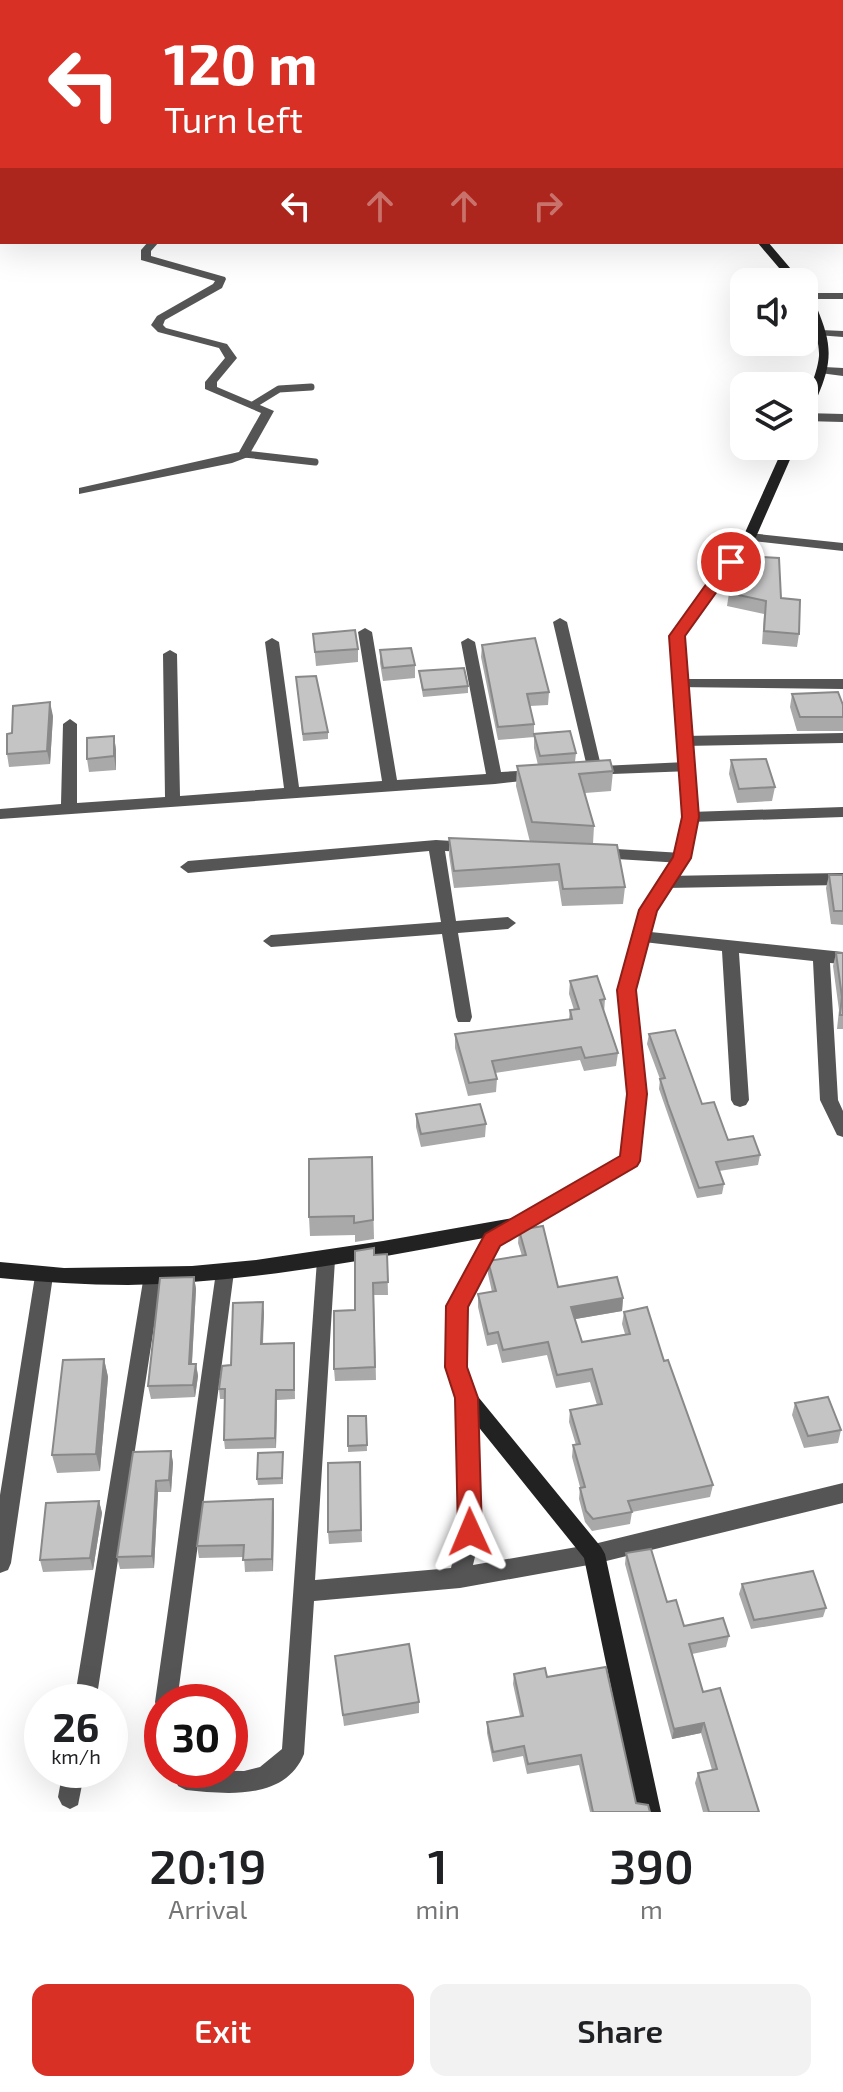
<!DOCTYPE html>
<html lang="en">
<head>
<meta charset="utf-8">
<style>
  body { margin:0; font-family:"Exo 2",sans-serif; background:#f2f2f2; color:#202124; height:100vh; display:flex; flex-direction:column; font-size:30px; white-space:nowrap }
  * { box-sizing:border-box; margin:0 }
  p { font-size:26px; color:#757577 }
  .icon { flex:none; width:44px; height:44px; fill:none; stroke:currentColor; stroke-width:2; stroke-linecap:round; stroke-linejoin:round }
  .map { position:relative; height:1812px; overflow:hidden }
  .sheet { display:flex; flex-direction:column; background:#fff; flex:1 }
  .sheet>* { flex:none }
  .banner { position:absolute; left:0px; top:0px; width:844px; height:244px; box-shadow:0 8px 32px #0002; background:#d93025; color:#fff; overflow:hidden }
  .buttons { position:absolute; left:730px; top:268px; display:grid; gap:16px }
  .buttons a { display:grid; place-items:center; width:88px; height:88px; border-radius:16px; background:#fff; box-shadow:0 8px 32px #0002; font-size:40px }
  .speed { position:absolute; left:24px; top:1684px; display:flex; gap:16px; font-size:40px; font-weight:700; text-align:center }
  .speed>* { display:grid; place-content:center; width:104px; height:104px; border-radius:50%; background:#fff; box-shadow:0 8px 32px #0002; line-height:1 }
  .speed small { font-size:20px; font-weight:400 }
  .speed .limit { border:12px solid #d22; background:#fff; color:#111 }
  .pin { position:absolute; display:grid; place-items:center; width:68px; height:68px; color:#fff; margin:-34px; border:4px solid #fff; border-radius:50%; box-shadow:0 2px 8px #0007 }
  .me { position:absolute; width:88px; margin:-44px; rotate:359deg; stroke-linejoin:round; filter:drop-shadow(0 0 6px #0008) }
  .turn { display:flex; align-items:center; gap:28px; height:168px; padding:0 32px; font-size:36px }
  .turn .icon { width:104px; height:104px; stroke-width:2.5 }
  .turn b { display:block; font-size:56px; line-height:68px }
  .lanes { display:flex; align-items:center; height:76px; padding:0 32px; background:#0003; justify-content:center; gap:40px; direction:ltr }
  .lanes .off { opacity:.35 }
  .eta { display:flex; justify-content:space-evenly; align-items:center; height:136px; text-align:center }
  .eta b { font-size:48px; font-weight:600; line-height:56px }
  .primary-button { display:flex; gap:16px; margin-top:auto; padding:16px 32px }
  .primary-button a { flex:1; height:92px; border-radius:16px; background:#d93025; color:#fff; font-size:32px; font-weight:600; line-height:92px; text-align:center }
  .primary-button a+a { background:#f2f2f2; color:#202124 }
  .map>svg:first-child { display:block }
  .green { fill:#dcdcdc }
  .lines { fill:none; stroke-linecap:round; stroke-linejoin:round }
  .lane { stroke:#555; stroke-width:7 }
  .street { fill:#555; fill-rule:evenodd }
  .secondary { fill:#222; fill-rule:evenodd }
  .wall { fill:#a9a9a9 }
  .shaded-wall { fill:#898989 }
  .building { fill:#c4c4c4; stroke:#898989; stroke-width:2 }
  .route { fill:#d93025; stroke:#8d1f18; stroke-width:2 }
</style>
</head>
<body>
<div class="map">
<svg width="843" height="1812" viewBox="0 0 843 1812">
  <rect width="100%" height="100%" fill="#fff"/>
  <path class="green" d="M0 0H553V2H2V99Z
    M580 0H843V226L842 2Z"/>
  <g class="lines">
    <path class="lane" d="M253 405 279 389 311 387
      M244 454 315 462"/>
    <path class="street" d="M0 100H2V106H0Z
      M0 119H2V125H0Z
      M148 242H159L151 251V256L225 277 226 279 222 288 165 320 163 325 166 328 227 344 237 358 217 382V387L274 411 248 457 232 463 79 494V488L239 452 261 413 205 389V382L225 358 219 348 158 332 151 325 157 316 213 284 215 281 141 260V250Z
      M804 293H843V299H806Z
      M821 330 843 331V337L817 335V331Z
      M824 367 843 368V376L820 373V369Z
      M804 413 843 414V422L804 421Z
      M749 533 843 543V551L744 540V534Z
      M560 618 567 622 601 766 686 762 693 767 691 771 586 775 584 771 587 767 553 622Z
      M365 628 372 632 397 780 486 774 461 642 468 638 475 642 501 772 536 770 541 771 543 775 541 779 495 784 0 819V809L61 804 63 724 70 719 77 724V803L165 797 163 654 170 650 177 654 180 796 284 788 265 642 272 638 279 642 299 787 382 781 358 632Z
      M679 679H843V689L674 687 672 684Z
      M843 733V743L684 746 677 741 684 736Z
      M843 807V817L690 822 682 817 690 812Z
      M436 840 469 842 477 847 469 852 445 851 456 921 508 917 516 923 508 929 458 933 472 1017 470 1022H458L456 1017 442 934 271 947 263 941 271 935 441 922 429 851 188 873 180 867 188 861Z
      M600 848 682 853 690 858 682 863 600 858 592 853Z
      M843 873V885L666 888 658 882 666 876Z
      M641 931 843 952V964L830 963 838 1100 843 1111V1137L837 1135 820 1100 813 961 739 953 749 1100 746 1105 740 1107 734 1105 731 1100 722 951 635 941 633 937 635 933Z
      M326 1252 333 1254 335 1260 315 1580 451 1568 459 1532 457 1398 460 1392 467 1389 474 1392 477 1398 481 1532 473 1565 594 1544 843 1483V1503L594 1564 460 1588 314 1601 304 1754C285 1801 226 1794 186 1790L178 1786 173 1770 244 1771 260 1767 282 1749 317 1260 319 1254Z
      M225 1264 232 1266 234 1272 177 1702H162V1712L158 1710 155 1702 216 1272 218 1266Z
      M153 1267 160 1269 162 1275 96 1702H74L144 1275 146 1269Z
      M44 1268 51 1270 53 1276 11 1563 8 1570 0 1573V1495L35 1276 37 1270Z
      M63 1770H85L78 1805 70 1809 62 1805 58 1797Z"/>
    <path class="secondary" d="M560 0H568V2H560Z
      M757 242H768L802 282H791Z
      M804 288C812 292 813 300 817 308 832 344 833 361 817 398 814 406 812 414 804 418 804 395 817 378 819 356 820 332 804 312 804 288Z
      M784 446H796L756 537 684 636 698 817 690 858 656 911 635 990 646 1094 639 1161 636 1166 499 1246 467 1307 466 1367 475 1393 601 1547 605 1554 661 1812H637L584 1558 460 1404 446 1367 447 1306 484 1238C366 1260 247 1283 128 1285 85 1285 43 1282 0 1278V1262L64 1268 192 1266 256 1260 383 1241 513 1218 621 1157 628 1094 619 990 640 910 674 857 682 817 670 636 743 537Z"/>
  </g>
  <path class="wall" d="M741 556 781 598 799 634 797 647 762 644 764 614 727 606 729 593 740 572Z
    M313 634 358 649V662L316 666Z
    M482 645 549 692 548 705 530 706 534 724V737L498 740 481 657Z
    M380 650 415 665V678L383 681 380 663Z
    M419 671 468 686V693L423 697Z
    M296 677 328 732V739L303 741Z
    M792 694 843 705V731H797L790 707Z
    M53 716 50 764 9 767 7 754Z
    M534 734 576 753 575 762 613 771 611 791 585 793 594 826 593 844 625 887 623 904 562 906 558 881 454 888 449 855V838L530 842 516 786 517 766 538 765 534 748Z
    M114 736 116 750V770L89 772 87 759Z
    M731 760 775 787 772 801 737 803 729 774Z
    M829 875H843V925L831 924 826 888Z
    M836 953H843V1029H837L839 1010 833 966Z
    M570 981 605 999 604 1013 618 1053 616 1066 584 1071 580 1060 495 1073 497 1079 496 1092 468 1096 455 1048V1034L569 1019 570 1010H574L569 994Z
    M649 1034 702 1104 728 1140 760 1155 758 1165 719 1171 724 1184 722 1194 697 1198 659 1089 660 1079 647 1044Z
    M416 1114 486 1124 485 1137 421 1147 416 1127Z
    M372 1157 374 1239 355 1242V1235L310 1236 309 1217Z
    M519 1230 558 1287 623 1298 622 1311 575 1319 582 1342 625 1334 622 1324 624 1312 664 1361 713 1485 710 1497 632 1512 630 1524 592 1531 585 1522 579 1499 580 1487 572 1457 573 1445H576L569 1422 570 1410 597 1405 590 1382 556 1388 547 1355 502 1363 497 1344 487 1346 478 1307V1294L492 1292 488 1274V1261L522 1256 518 1243Z
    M387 1254 388 1295H374L376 1380 335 1381 334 1369 374 1255Z
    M194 1277 196 1289 192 1364H196L198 1376 195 1397 151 1399 148 1386Z
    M264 1312 263 1344 294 1343 295 1399 277 1400 276 1448 225 1449 224 1440 225 1399H220L219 1389 231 1365Z
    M104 1359 108 1377 100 1471 57 1473 52 1455Z
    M795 1403 841 1430 838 1443 804 1448 792 1415Z
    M348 1416H366L367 1451 348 1452Z
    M171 1451 173 1463 171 1492H158L154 1568 120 1569 117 1557Z
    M283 1458V1484L258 1485 257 1479Z
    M360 1462 362 1542 329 1544 328 1532Z
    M99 1501 102 1513 93 1570 43 1572 40 1560Z
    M274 1511 273 1571 245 1572 244 1557 199 1558 197 1546Z
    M626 1553 684 1626 729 1636 726 1647 692 1654 703 1692 759 1812H703L695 1783 698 1773 712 1770 701 1733 672 1739 625 1564Z
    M742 1584 826 1608 823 1617 751 1629 739 1594Z
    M335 1656 419 1702V1713L344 1726Z
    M514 1674 547 1677 636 1803 650 1812H590L579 1765 527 1774 523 1756 493 1762 487 1733V1722L520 1716 513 1684Z"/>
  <path class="shaded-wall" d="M50 702 53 716 50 764 47 751Z
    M114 736 116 750V770L114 756Z
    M194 1277 196 1289 191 1377 189 1364Z
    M623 1298 622 1311 570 1320 571 1307Z
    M263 1302 264 1312 262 1354 261 1344Z
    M104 1359 108 1377 100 1471 96 1454Z
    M196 1364 198 1376 195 1397 193 1385Z
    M276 1390 277 1400 276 1448 275 1438Z
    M171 1451 173 1463 171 1492 169 1480Z
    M156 1481 158 1492 154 1568 152 1556Z
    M273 1499 274 1511 273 1571 272 1559Z
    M99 1501 102 1513 93 1570 90 1558Z
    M704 1723 701 1733 672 1739 674 1729Z"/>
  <path class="building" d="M741 556 779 558 781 598 800 600 799 634 764 631 766 601 729 593 742 567Z
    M355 630 358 649 315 652 313 634Z
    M535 638 549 692 527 694 534 724 498 727 482 645Z
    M411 648 415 665 383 668 380 650Z
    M464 668 468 686 423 690 419 671Z
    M316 676 328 732 303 734 296 677Z
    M838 692 843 705V717H800L792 694Z
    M50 702 47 751 7 754V734L12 733 13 706Z
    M570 731 576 753 540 756 534 734Z
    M114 736V756L87 759V738Z
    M766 759 775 787 739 789 731 760Z
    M610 760 613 771 579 774 594 826 532 822 517 766Z
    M449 838 617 845 625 887 563 889 559 864 454 871Z
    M829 875H843V911H834Z
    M836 953H843V1015H840L842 997Z
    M597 976 605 999 600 1000 618 1053 585 1058 581 1047 492 1061 497 1079 469 1083 455 1034 572 1019 570 1010 579 1009 570 981Z
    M675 1030 702 1104 714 1102 728 1140 753 1136 760 1155 716 1162 724 1184 699 1188 668 1104 660 1079 665 1078 649 1034Z
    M480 1104 486 1124 421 1134 416 1114Z
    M372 1157 373 1220 354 1223V1216L309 1217V1159Z
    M543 1226 558 1287 617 1277 623 1298 571 1307 582 1342 630 1334 624 1312 647 1307 664 1361 668 1360 713 1485 628 1501 632 1512 593 1519 586 1511 580 1488 585 1487 573 1445 580 1444 570 1410 602 1404 592 1369 557 1375 548 1342 503 1350 498 1332 488 1334 478 1294 496 1291 488 1261 526 1255 519 1230Z
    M374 1248V1255L387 1254 388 1282 373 1283 375 1367 334 1369V1311L355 1310V1251Z
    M194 1277 189 1364H196L193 1385 148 1386 160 1278Z
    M263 1302 261 1344 294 1343V1390H276L275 1438 224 1440 225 1389H219L222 1366 231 1365 233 1303Z
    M104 1359 96 1454 52 1455 63 1360Z
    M828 1397 841 1430 808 1436 795 1403Z
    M348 1416H366L367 1445 348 1446Z
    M171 1451 169 1480 156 1481 152 1556 117 1557 133 1452Z
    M283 1452 282 1478 257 1479 258 1453Z
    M360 1462 361 1530 328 1532V1463Z
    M273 1499 272 1559 243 1560 244 1545 197 1546 203 1502Z
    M99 1501 90 1558 40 1560 46 1503Z
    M651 1549 667 1602 676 1600 684 1626 723 1618 729 1636 689 1644 703 1692 720 1688 759 1812H709L698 1773 717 1769 704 1723 674 1729 626 1553Z
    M813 1571 826 1608 754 1620 742 1584Z
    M409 1644 419 1702 343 1715 335 1656Z
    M606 1667 636 1803 648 1805 650 1812H593L581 1755 528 1764 524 1746 493 1752 487 1722 523 1716 514 1674 545 1668 547 1677Z"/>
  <path class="route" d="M731 557 738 562 685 636 699 817 691 858 657 911 636 990 647 1094 640 1161 637 1166 500 1246 468 1307 467 1367 478 1398 482 1532 479 1540 470 1544 462 1540 458 1532 455 1398 445 1367 446 1306 485 1234 620 1156 627 1094 617 990 639 910 673 857 682 817 669 636 725 558Z"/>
</svg>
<div class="buttons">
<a><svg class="icon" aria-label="sound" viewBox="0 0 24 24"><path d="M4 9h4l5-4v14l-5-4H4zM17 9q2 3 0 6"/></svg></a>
<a><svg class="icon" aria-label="layers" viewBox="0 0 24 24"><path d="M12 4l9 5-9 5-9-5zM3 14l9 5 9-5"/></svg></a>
</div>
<div class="speed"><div>26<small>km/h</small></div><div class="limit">30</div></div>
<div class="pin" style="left:731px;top:562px;background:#d93025"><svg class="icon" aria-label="arrive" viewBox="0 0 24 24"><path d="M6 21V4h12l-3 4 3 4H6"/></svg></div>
<svg class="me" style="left:470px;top:1532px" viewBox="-20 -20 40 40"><path d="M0-17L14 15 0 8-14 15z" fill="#d93025" stroke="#fff" stroke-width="4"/></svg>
<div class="banner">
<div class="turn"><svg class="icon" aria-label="left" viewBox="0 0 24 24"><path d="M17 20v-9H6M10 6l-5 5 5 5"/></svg><div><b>120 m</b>Turn left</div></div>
<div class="lanes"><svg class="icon" aria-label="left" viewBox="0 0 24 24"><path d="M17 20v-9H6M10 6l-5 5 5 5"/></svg><svg class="icon off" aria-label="ahead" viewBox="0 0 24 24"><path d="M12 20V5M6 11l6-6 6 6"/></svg><svg class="icon off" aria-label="ahead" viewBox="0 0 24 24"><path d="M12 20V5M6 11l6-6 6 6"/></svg><svg class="icon off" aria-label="right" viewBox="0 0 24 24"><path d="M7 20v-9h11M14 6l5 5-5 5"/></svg></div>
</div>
</div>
<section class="sheet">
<div class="eta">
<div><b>20:19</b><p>Arrival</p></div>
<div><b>1</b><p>min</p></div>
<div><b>390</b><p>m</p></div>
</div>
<div class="primary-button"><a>Exit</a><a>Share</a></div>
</section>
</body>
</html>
